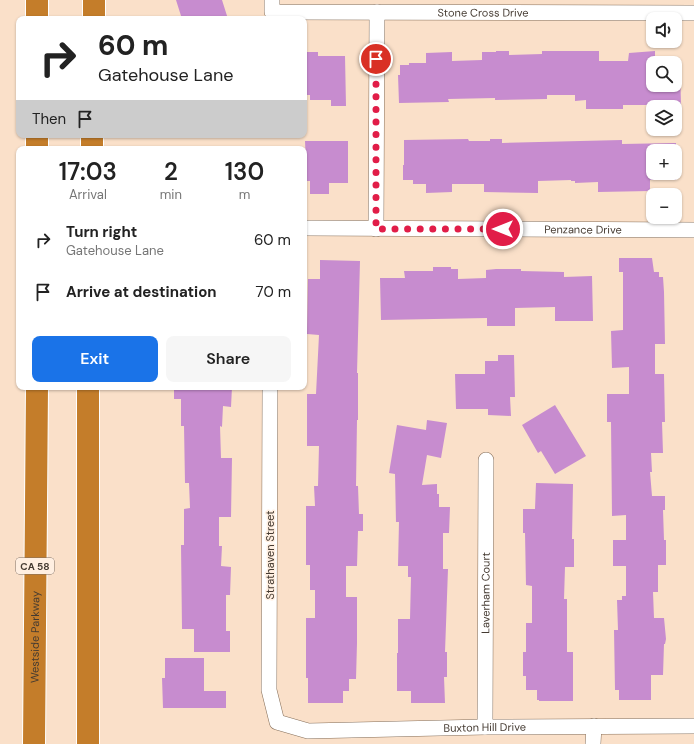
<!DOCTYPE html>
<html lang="en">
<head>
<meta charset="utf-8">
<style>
  body { margin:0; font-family:"DM Sans",sans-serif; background:#f6f6f6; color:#222; height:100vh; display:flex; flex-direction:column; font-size:15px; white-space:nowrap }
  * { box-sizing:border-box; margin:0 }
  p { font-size:13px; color:#767676 }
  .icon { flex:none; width:22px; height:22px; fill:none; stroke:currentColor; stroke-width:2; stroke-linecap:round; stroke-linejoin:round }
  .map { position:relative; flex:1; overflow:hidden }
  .drawer { position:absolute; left:16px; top:146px; width:291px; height:244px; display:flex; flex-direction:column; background:#fff; border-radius:8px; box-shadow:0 1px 3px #0004 }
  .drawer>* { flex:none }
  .top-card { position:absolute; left:16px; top:16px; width:291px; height:122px; border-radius:8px; box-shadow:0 1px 3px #0004; background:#fff; color:#222; overflow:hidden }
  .tools { position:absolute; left:646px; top:12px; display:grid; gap:8px }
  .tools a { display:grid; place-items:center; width:36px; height:36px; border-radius:8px; background:#fff; box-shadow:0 1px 3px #0004; font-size:20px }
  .pin { position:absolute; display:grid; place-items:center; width:34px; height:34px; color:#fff; margin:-17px; border:2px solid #fff; border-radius:50%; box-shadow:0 1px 4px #0007 }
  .me { position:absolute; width:44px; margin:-22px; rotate:270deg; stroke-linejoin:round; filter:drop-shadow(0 0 3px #0008) }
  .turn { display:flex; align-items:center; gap:14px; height:84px; padding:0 16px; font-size:18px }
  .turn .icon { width:52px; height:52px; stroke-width:2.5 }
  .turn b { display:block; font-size:28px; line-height:34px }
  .then { display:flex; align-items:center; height:38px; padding:0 16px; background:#0003; gap:8px; font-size:15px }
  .eta { display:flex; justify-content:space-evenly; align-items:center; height:68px; text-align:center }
  .eta b { font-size:24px; font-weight:600; line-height:28px }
  .action { display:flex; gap:8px; margin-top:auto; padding:8px 16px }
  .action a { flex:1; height:46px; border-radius:8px; background:#1a73e8; color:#fff; font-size:16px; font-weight:600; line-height:46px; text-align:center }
  .action a+a { background:#f6f6f6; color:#222 }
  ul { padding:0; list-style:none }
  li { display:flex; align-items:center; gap:12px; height:52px; padding:0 16px }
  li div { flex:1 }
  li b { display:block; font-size:15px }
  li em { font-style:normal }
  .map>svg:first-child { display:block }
  .building { fill:#c78ccf; fill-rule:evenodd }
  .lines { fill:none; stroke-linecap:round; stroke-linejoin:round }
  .minor-casing { stroke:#866f5a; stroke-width:16 }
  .motorway-casing { stroke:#fff; stroke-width:24 }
  .minor { stroke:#fff; stroke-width:15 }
  .motorway { stroke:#c47d2a; stroke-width:22 }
  .route { stroke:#e11d48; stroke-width:7; stroke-dasharray:0 12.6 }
  .labels { text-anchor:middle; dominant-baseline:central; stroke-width:3; stroke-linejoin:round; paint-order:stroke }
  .shield { fill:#ffefe1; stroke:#7c7066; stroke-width:1 }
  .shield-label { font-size:10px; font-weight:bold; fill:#443a31 }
  .street-label { font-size:11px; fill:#443a31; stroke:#ffefe1 }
</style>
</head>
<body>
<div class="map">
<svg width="694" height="744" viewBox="0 0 694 744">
  <rect width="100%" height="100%" fill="#fae0c9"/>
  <path class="building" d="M176 0H222L228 19H182Z
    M496 51H509V55L542 54V51H599V61H628L629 53 655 51V61L677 60V67H680L681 105H623V109H586V100L575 101V95H547V99L495 100V98L448 99 449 102 399 103 398 75H400V65H409V63H426V53L452 52V61L482 60V52H496ZM653 63H675V85H653Z
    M304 52H318V56H345L346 106H331V100H310V95H304Z
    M468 139 469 141H490V139H502V143L622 140V144L676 143V180H650V191L598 192V182L575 183V181H571V180L538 181V193L484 192V184H452V192L426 193V184H413V180H403V165H404V140ZM653 151H675V173H653Z
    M305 141H348V183H329V194H310V181H304V164H306Z
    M619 258H652L654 272H659V277H663L664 292 665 344H655V374H664L665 422H662L663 453H651L652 472H650L652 496H665V510H663L664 540H666V565H658V592H653L654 618H664L666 639 665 644H664L663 675H651V700H619V690H615L614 630H618L617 600H622V596H626V566H613V540H626V515L612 516 611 422H607V394H629V367L612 368 611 331 623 330V272H619Z
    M320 260 360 261 357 373H358V420H357L356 486H358L359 514H363V531H358L357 566H346V597H357V643L356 679H349V691H343V703H308V678H306V618H315V590H310V565H306V506H315L314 486H318L319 446H307V394H316L319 335 307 334 308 279H320Z
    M433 267H451V269H458V279L486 278V270L496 269H521V271L564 272V277L592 276 593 321H555V307L515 308V326H487V318L381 320 380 278H405L404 271H433Z
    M498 355H514L515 397H510L511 416 488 415V409H456L455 374H485V361H498Z
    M174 387H232L231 407 223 406 222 427 220 426 221 458H232L231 517H219V546H222L221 566 231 567 230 595H226V631H230V652H194V629H182L181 545H184V509L190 508 189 483H185L184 426H181V399H174Z
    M555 405 586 456 555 474 541 451 538 453 522 425Z
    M427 420 447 423 441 458 427 455 422 485 437 484V494H439V507H450L449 533H443V569H448L445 652H447V677H444L445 703H411V691H397V653H398V619H410L411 577H408V566H398L399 522H396L395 474 389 473 397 425 426 430Z
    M536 483 573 484 572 539H574V567H565L564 599H567V652H573V701H539V700H537V690H526V676H523V652H526V623H532V586L526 585 525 533H523V509H535Z
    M165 658H204V691H226V708H163L162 678H165Z"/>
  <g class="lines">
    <defs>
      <g id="minor">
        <path id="s1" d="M272 0V12L694 13"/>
        <path id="s2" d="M304 228 694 230"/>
        <path d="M376 229 377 12"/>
        <path id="s3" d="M270 387 269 690 277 722 308 731 485 727 694 726"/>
        <path id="s4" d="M485 727 486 460"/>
        <path d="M593 744 594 726"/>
      </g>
      <g id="motorway">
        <path d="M37 19V0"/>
        <path d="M94 19V0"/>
        <path d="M37 149V135"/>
        <path d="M92 149V135"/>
        <path id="s5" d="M34 744 37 387"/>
        <path d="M88 744V387"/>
      </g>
    </defs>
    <use href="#minor" class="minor-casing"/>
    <use href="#motorway" class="motorway-casing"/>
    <use href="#minor" class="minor"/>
    <use href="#motorway" class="motorway"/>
  </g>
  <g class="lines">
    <path class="route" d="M376 59V229H503"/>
  </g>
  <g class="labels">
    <rect class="shield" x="16" y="558" width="38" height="16" rx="3"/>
    <g class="shield-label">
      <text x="35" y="566">CA 58</text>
    </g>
    <g class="street-label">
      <text stroke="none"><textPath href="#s1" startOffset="223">Stone Cross Drive</textPath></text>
      <text stroke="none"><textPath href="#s2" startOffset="279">Penzance Drive</textPath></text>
      <text transform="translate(270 555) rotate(-90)">Strathaven Street</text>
      <text stroke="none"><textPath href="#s4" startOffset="134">Laverham Court</textPath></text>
      <text stroke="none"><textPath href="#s5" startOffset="107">Westside Parkway</textPath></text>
      <text stroke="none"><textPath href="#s3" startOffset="545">Buxton Hill Drive</textPath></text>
    </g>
  </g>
</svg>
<div class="tools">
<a><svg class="icon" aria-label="sound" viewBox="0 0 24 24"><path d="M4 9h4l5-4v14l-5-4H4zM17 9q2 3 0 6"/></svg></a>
<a><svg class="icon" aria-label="search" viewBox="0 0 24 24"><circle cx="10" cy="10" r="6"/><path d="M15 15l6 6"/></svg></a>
<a><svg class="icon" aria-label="layers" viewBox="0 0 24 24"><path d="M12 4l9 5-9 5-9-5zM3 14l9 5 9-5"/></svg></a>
<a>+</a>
<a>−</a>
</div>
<div class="pin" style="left:376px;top:59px;background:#d93025"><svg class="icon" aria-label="arrive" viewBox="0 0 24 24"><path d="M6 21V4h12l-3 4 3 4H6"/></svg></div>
<svg class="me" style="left:503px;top:229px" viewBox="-20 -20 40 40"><circle r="17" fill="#e11d48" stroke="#fff" stroke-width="3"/><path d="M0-11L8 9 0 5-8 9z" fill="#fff"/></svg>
<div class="top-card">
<div class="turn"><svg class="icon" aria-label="right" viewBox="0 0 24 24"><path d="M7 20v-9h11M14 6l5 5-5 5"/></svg><div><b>60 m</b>Gatehouse Lane</div></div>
<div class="then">Then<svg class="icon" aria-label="arrive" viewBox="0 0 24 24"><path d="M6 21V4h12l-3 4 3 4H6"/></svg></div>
</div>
<section class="drawer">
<div class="eta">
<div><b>17:03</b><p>Arrival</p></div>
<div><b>2</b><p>min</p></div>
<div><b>130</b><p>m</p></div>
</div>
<ul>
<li><svg class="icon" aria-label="right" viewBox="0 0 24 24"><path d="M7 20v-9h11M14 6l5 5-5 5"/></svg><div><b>Turn right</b><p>Gatehouse Lane</p></div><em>60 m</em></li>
<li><svg class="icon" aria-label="arrive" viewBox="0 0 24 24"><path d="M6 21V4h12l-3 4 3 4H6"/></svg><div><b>Arrive at destination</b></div><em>70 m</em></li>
</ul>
<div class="action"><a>Exit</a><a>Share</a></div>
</section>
</div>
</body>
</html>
